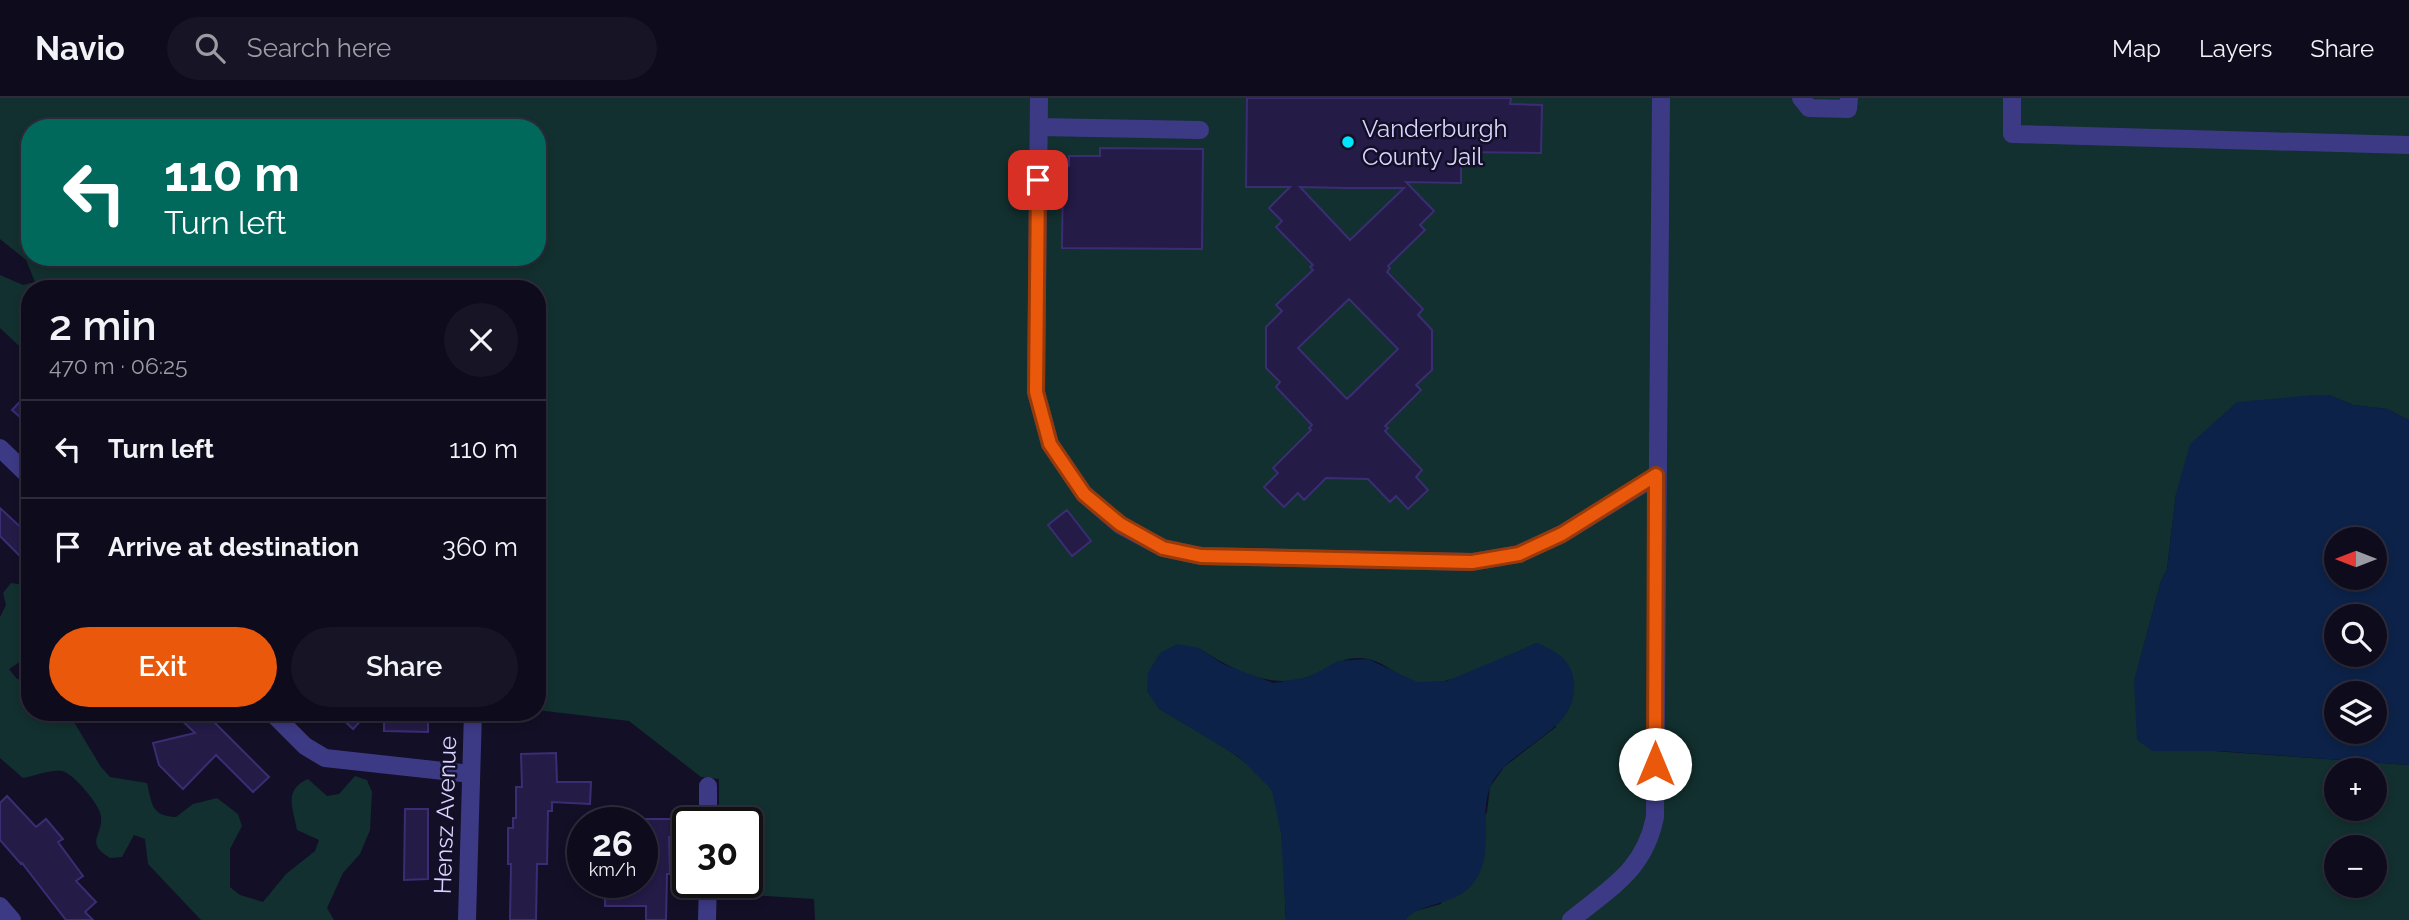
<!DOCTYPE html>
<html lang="en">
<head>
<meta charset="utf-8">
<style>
  body { margin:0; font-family:Raleway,sans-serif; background:#171425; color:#f1f3f6; height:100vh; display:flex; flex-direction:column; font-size:26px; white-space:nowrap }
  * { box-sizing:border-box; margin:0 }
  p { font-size:23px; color:#9b9ba3 }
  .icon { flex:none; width:38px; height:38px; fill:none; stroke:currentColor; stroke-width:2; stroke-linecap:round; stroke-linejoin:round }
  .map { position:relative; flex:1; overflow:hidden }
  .panel { position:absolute; left:21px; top:182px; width:525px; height:441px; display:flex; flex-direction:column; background:#0e0b1c; border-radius:28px; box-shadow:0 4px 10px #0003,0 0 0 2px #2e2b3b }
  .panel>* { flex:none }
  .hud { position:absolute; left:21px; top:21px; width:525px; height:147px; border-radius:28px; box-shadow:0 4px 10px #0003,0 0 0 2px #2e2b3b; background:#00695c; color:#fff; overflow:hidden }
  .needle { width:46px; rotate:270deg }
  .fabs { position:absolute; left:2324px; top:429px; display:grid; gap:14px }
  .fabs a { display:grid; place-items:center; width:63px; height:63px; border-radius:50%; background:#0e0b1c; box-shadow:0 4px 10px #0003,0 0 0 2px #2e2b3b; font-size:35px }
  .speed { position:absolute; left:567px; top:709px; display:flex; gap:14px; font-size:35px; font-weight:700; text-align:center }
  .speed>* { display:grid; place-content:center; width:91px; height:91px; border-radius:50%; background:#0e0b1c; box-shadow:0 4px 10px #0003,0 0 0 2px #2e2b3b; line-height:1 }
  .speed small { font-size:18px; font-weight:400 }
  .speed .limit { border:4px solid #111; border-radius:10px; background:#fff; color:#111 }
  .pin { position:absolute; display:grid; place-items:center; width:60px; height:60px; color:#fff; margin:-30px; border-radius:14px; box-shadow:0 4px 10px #0006 }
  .me { position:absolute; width:77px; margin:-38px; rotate:0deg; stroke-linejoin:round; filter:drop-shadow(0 0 5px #0008) }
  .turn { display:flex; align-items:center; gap:24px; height:147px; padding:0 28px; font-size:32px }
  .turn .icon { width:91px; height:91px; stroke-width:2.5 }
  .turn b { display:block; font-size:49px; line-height:60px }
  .round { display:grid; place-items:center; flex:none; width:74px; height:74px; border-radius:37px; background:#171425 }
  .headline { display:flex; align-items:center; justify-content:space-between; height:119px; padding:0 28px }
  h1 { font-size:42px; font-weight:600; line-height:52px }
  .primary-button { display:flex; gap:14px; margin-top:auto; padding:14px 28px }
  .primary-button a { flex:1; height:80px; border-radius:42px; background:#ea580c; color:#fff; font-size:28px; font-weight:600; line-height:80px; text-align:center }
  .primary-button a+a { background:#171425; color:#f1f3f6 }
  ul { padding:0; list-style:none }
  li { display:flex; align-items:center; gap:21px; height:98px; padding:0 28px; border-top:2px solid #2e2b3b }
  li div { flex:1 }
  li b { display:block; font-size:26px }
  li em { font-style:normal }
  header { display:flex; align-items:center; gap:42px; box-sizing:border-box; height:98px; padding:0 35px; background:#0e0b1c; border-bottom:2px solid #2e2b3b }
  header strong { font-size:33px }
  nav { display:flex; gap:38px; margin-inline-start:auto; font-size:24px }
  .search { width:490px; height:63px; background:#171425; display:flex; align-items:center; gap:18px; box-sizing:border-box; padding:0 24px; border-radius:38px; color:#9b9ba3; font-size:26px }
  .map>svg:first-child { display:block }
  .green { fill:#12302f; fill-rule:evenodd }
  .water { fill:#0c2248; fill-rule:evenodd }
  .building { fill:#241b47; stroke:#3b2d73; stroke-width:2; fill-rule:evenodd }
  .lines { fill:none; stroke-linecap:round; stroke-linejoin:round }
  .minor { stroke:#3d3a85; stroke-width:18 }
  .route-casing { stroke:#983908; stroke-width:18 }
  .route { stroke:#ea580c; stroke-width:12 }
  .poi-dot { fill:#00e5ff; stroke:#130f26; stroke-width:2.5 }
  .labels { text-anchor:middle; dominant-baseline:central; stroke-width:5; stroke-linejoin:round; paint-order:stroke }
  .poi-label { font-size:24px; fill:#d9d4ff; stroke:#130f26; text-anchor:start }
  .street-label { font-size:24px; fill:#d9d4ff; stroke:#130f26 }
</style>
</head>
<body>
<header>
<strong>Navio</strong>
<div class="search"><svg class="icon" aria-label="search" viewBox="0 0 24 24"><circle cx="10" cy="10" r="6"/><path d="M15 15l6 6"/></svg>Search here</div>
<nav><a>Map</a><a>Layers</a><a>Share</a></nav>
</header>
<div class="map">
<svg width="2409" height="822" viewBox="0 0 2409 822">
  <rect width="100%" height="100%" fill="#130f26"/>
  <path class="green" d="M0 0H2409V322L2387 311 2353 307 2329 297 2176 396 2167 471 2161 483 2134 584 2199 652 2409 667V822H1405L1412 814 1441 806 1487 714 1490 689 1504 669 1556 629 1537 545C1507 558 1448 592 1416 584 1399 580 1385 564 1368 561 1341 556 1330 572 1308 579 1269 592 1231 571 1199 550L1159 611C1187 627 1259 665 1272 693 1285 719 1284 791 1286 822H815L814 801 718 795V784H747V724H719V681L701 679 629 623 537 612V191H30V247H18L0 230V177L23 187 35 184 26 162 0 141ZM30 30H537V159H30ZM2336 672H2375V710H2336ZM2336 749H2375V788H2336Z
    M11 485 30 488V557L9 571 17 581 30 583V614H68L101 669 110 679 147 685C152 706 151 718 176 719L193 706 217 700 238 716 242 728 230 751V789L240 797 263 804 286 776 315 753 319 742 297 732C293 710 283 692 308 681L327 698 339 696 355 678 367 682 372 694 370 732 360 756 343 775 327 810 334 822H201L148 766 145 741 134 737 122 759 110 760C84 744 103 739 101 718 100 707 73 675 62 673 51 671 34 678 23 680L0 660V519L6 507 3 495Z"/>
  <path class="water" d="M2315 297H2329L2353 307 2387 311 2409 322V667L2219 653H2152L2137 642 2134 583 2161 483 2167 471 2176 396 2190 346 2237 304ZM2336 441H2375V480H2336ZM2336 518H2375V556H2336ZM2336 595H2375V634H2336Z
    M1537 545C1556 553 1572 562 1574 584 1579 635 1510 647 1491 687 1477 717 1498 760 1470 789 1452 808 1420 804 1405 822H1286L1281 735 1272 692 1239 659 1159 611 1147 593 1148 575 1160 555 1177 546 1199 550 1223 566 1273 585 1309 579 1338 563 1368 561 1417 584 1447 583Z"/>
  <path class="building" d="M1247 0H1511L1510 6 1542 7 1541 55 1461 54V85L1406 84 1434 113 1420 127 1425 132 1388 168 1390 170 1387 174 1423 211 1418 217 1432 232V272L1416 287 1421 292 1385 328 1388 330 1385 333 1422 372 1416 379 1428 392 1408 411 1396 398 1390 404 1368 381 1326 380 1304 402 1298 395 1284 409 1264 389 1278 375 1273 370 1311 332 1309 330 1312 327 1276 289 1280 284 1266 270V229L1282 213 1276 207 1313 172 1310 169 1313 167 1276 129 1282 123 1269 110 1290 89H1246ZM1300 89 1346 90H1404L1350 142ZM1349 201 1398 251 1347 301 1298 250Z
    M1100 50 1203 51 1202 151 1062 150 1063 68H1069V58H1100Z
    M30 293V328L12 312Z
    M0 410 30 438V468L0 438Z
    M1067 412 1091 443 1072 458 1048 427Z
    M173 614H204L269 679 253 694 216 657 183 691 159 667 153 645 195 635Z
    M335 614H369L353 631Z
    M384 614H428V634L384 633Z
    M556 655 557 684H591L590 706 552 704V713H548L547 766H537L536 822H510L511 766H508V730H513V720H516V689H522L521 656Z
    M7 698 36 729 46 721 63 741 58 744 83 778 76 783 96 804 85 814 93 822H66L22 765 21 766 0 742V705Z
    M405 711H428V781L404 782Z
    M644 721H672V739H669L670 776H667L666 822H646V808H605V784H643Z"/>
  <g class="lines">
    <path class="minor" d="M1039 0 1036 294 1050 346 1084 396 1120 427 1163 450 1201 458 1472 464 1519 456 1562 436 1656 378
      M1801 0 1809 10 1848 11 1849 0
      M2012 0V36L2409 47
      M1039 29 1200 32
      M0 350 30 379
      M271 614 305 648 325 660 471 676
      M708 688V724
      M0 808 12 822
      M467 822 473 614
      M707 822 708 784
      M1571 822C1611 789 1644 773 1655 719L1661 0"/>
  </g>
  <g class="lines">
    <defs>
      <path id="route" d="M1038 82 1036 294 1050 346 1084 396 1120 426 1163 450 1201 458 1472 464 1519 456 1562 436 1656 377 1655 666"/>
    </defs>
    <use href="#route" class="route-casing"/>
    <use href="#route" class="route"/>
  </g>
  <circle class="poi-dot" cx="1348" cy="44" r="7"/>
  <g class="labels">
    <g class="poi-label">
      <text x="1362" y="30">Vanderburgh<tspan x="1362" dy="28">County Jail</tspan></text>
    </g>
    <g class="street-label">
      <text transform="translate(445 717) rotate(-88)">Hensz Avenue</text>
    </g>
  </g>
</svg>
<div class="fabs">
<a><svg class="needle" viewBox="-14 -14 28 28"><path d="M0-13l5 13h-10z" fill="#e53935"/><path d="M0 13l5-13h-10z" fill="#9b9ba3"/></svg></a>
<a><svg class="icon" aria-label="search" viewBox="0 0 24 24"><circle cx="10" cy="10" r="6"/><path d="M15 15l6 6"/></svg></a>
<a><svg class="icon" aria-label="layers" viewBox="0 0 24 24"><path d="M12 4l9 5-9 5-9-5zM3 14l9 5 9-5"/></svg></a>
<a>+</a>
<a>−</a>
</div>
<div class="speed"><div>26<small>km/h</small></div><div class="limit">30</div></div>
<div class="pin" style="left:1038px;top:82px;background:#d93025"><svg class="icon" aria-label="arrive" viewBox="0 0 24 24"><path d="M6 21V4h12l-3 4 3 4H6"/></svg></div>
<svg class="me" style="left:1655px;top:666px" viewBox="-20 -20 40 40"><circle r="19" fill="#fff"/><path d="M0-13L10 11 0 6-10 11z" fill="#ea580c"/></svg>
<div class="hud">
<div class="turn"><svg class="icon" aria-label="left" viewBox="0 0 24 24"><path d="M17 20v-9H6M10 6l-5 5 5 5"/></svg><div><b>110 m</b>Turn left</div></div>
</div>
<section class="panel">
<div class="headline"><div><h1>2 min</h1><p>470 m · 06:25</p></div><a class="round"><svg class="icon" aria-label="close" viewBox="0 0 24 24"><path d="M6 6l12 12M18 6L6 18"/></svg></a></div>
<ul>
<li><svg class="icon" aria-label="left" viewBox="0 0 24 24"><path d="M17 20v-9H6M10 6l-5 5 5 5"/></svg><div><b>Turn left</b></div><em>110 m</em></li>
<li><svg class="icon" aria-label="arrive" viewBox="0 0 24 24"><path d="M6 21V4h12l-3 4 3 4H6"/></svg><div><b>Arrive at destination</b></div><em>360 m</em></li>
</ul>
<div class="primary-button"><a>Exit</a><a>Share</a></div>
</section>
</div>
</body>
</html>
